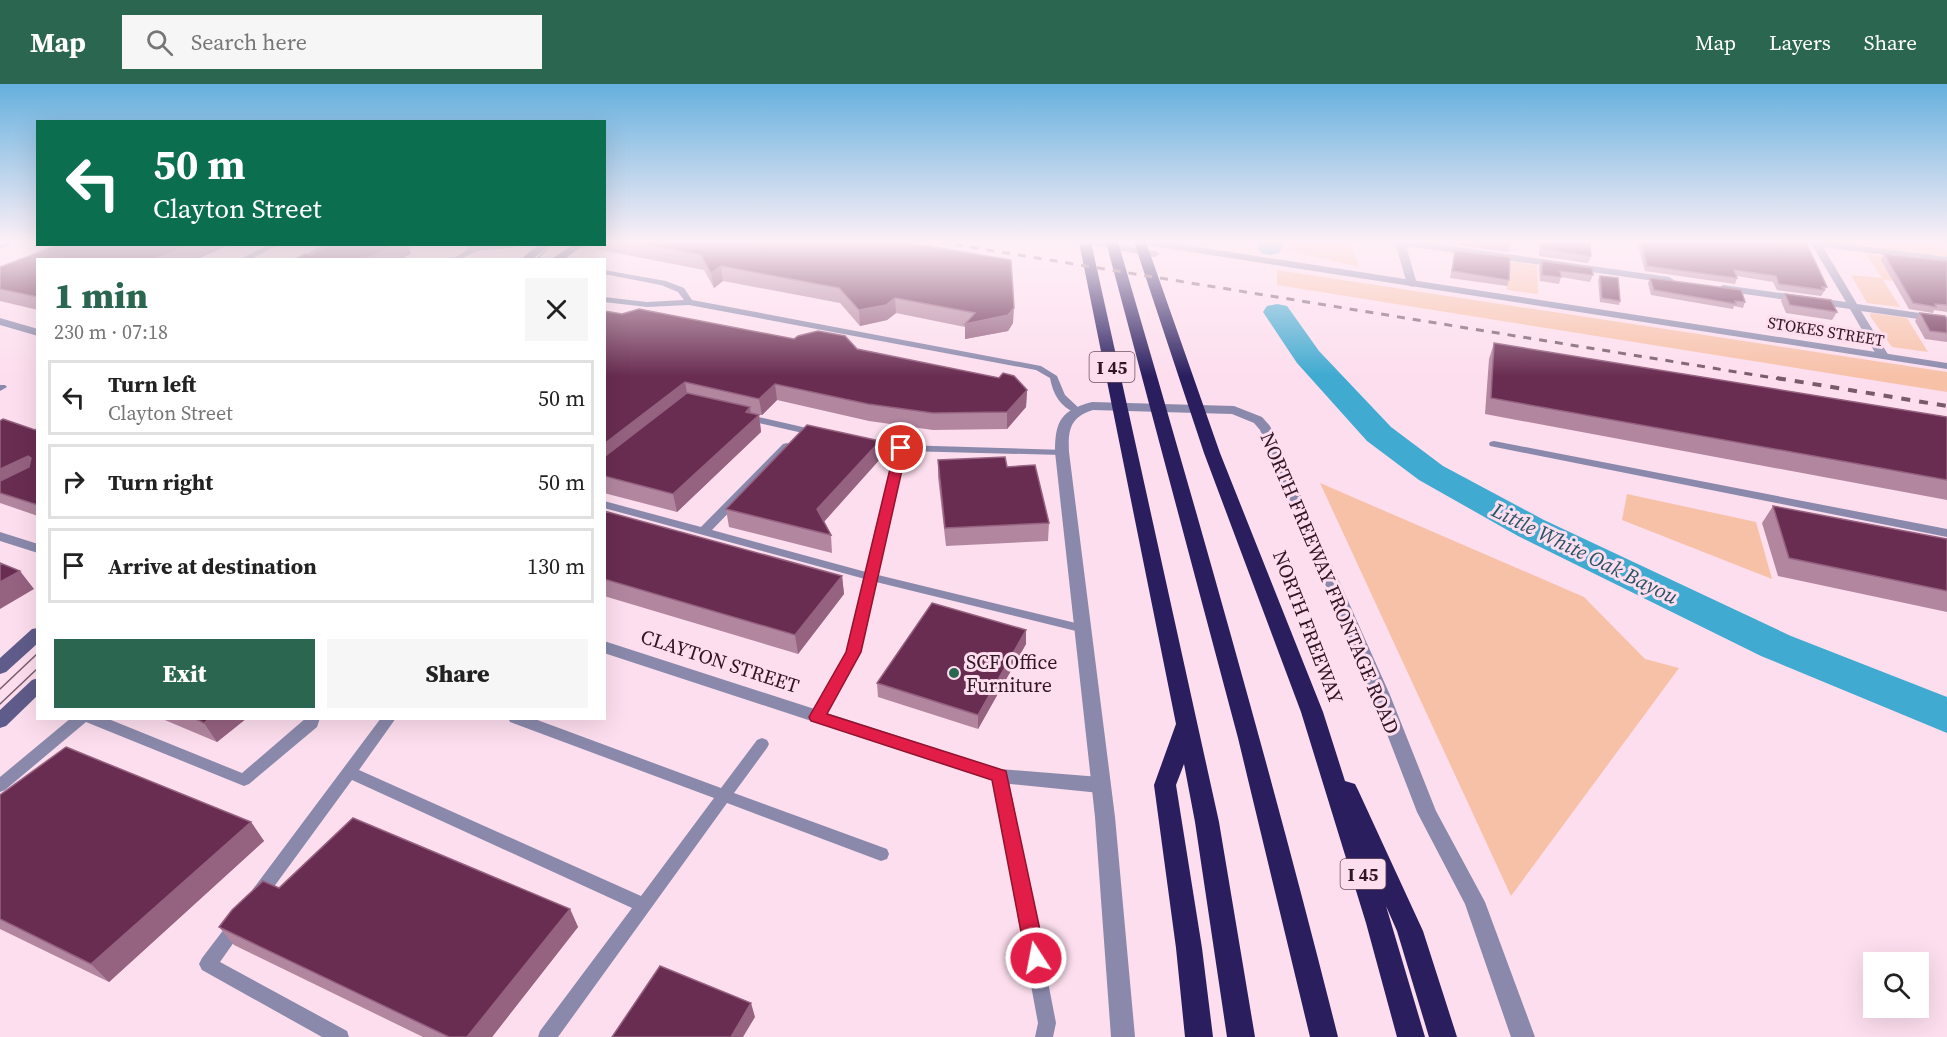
<!DOCTYPE html>
<html lang="en">
<head>
<meta charset="utf-8">
<style>
  body { margin:0; font-family:"Source Serif 4",serif; background:#f6f6f6; color:#222; height:100vh; display:flex; flex-direction:column; font-size:22px; white-space:nowrap }
  * { box-sizing:border-box; margin:0 }
  p { font-size:20px; color:#767676 }
  .icon { flex:none; width:33px; height:33px; fill:none; stroke:currentColor; stroke-width:2; stroke-linecap:round; stroke-linejoin:round }
  .map { position:relative; flex:1; overflow:hidden }
  .panel { position:absolute; left:36px; top:174px; width:570px; height:462px; display:flex; flex-direction:column; background:#fff; border-radius:0px; box-shadow:0 6px 24px #0002 }
  .panel>* { flex:none }
  .hud { position:absolute; left:36px; top:36px; width:570px; height:126px; border-radius:0px; box-shadow:0 6px 24px #0002; background:#0b6e4f; color:#fff; overflow:hidden }
  .buttons { position:absolute; left:1863px; top:868px; display:grid; gap:12px }
  .buttons a { display:grid; place-items:center; width:66px; height:66px; border-radius:0px; background:#fff; box-shadow:0 6px 24px #0002; font-size:30px }
  .pin { position:absolute; display:grid; place-items:center; width:51px; height:51px; color:#fff; margin:-26px; border:3px solid #fff; border-radius:50%; box-shadow:0 2px 6px #0007 }
  .me { position:absolute; width:66px; margin:-33px; rotate:349deg; stroke-linejoin:round; filter:drop-shadow(0 0 4px #0008) }
  .turn { display:flex; align-items:center; gap:21px; height:126px; padding:0 18px; font-size:27px }
  .turn .icon { width:78px; height:78px; stroke-width:2.5 }
  .turn b { display:block; font-size:42px; line-height:51px }
  .round { display:grid; place-items:center; flex:none; width:63px; height:63px; border-radius:0px; background:#f6f6f6 }
  .summary { display:flex; align-items:center; justify-content:space-between; height:102px; padding:0 18px }
  h1 { font-size:36px; font-weight:800; line-height:45px; color:#2b6650 }
  .cta { display:flex; gap:12px; margin-top:auto; padding:12px 18px }
  .cta a { flex:1; height:69px; border-radius:0px; background:#2b6650; color:#fff; font-size:24px; font-weight:800; line-height:69px; text-align:center }
  .cta a+a { background:#f6f6f6; color:#222 }
  ul { padding:0; list-style:none }
  li { display:flex; align-items:center; gap:18px; height:75px; margin:0 12px 9px; padding:0 6px; border:3px solid #e0e0e0; border-radius:0px }
  li div { flex:1 }
  li b { display:block; font-size:22px }
  li em { font-style:normal }
  header { display:flex; align-items:center; gap:36px; box-sizing:border-box; height:84px; padding:0 30px; background:#2b6650; color:#fff }
  header strong { font-size:28px }
  nav { display:flex; gap:33px; margin-inline-start:auto; font-size:21px }
  .search { width:420px; height:54px; background:#f6f6f6; display:flex; align-items:center; gap:15px; box-sizing:border-box; padding:0 21px; border-radius:0px; color:#767676; font-size:22px }
  .map>svg:first-child { display:block }
  .green { fill:#f7c1a8 }
  .lines { fill:none; stroke-linecap:round; stroke-linejoin:round }
  .river { fill:#40aad0; fill-rule:evenodd }
  .service { fill:#8a89ab; fill-rule:evenodd }
  .minor { fill:#8a89ab; fill-rule:evenodd }
  .tertiary { fill:#8a89ab; fill-rule:evenodd }
  .secondary { fill:#5f5c8b; fill-rule:evenodd }
  .motorway { fill:#2a1e5f; fill-rule:evenodd }
  .tram { stroke:#785b6b; stroke-width:1.5 }
  .rail-far1 { stroke:#785b6b; stroke-width:3; stroke-dasharray:8 8; stroke-linecap:butt }
  .rail { stroke:#785b6b; stroke-width:4; stroke-dasharray:9 9; stroke-linecap:butt }
  .wall { fill:#b386a0 }
  .shaded-wall { fill:#956280 }
  .building { fill:#692d51; stroke:#956280; stroke-width:1.5 }
  .route { fill:#e11d48; stroke:#92132f; stroke-width:1.5 }
  .poi-dot { fill:#2b6650; stroke:#fddeee; stroke-width:2 }
  .labels { text-anchor:middle; dominant-baseline:central; stroke-width:6; stroke-linejoin:round; paint-order:stroke }
  .far-street-label { font-size:16px; fill:#301524; stroke:#fddeee }
  .shield { fill:#fddeee; stroke:#6e5161; stroke-width:1.5 }
  .shield-label { font-size:18px; font-weight:bold; fill:#301524 }
  .street-label { font-size:20px; fill:#301524; stroke:#fddeee }
  .poi-label { font-size:20px; fill:#301524; stroke:#fddeee; text-anchor:start }
  .water-label { font-size:21px; font-style:italic; fill:#275364; stroke:#fddeee }
</style>
</head>
<body>
<header>
<strong>Map</strong>
<div class="search"><svg class="icon" aria-label="search" viewBox="0 0 24 24"><circle cx="10" cy="10" r="6"/><path d="M15 15l6 6"/></svg>Search here</div>
<nav><a>Map</a><a>Layers</a><a>Share</a></nav>
</header>
<div class="map">
<svg width="1947" height="953" viewBox="0 0 1947 953">
  <rect width="100%" height="100%" fill="#fddeee"/>
  <path class="green" d="M1290 158H1350L1359 183 1286 166Z
    M1832 158H1939L1947 168V173Z
    M1866 170 1896 173 1914 199 1883 196 1900 223 1867 219 1851 191 1882 194Z
    M1507 177 1537 181 1538 210 1507 206Z
    M1277 186 1947 288V308L1277 201Z
    M1871 229 1907 234 1928 268 1892 263 1870 232Z
    M1320 399 1584 513 1645 575 1679 584 1511 812Z
    M1627 410 1756 438 1772 495 1622 436Z"/>
  <g class="lines">
    <path class="river" d="M1261 158H1285L1279 169 1270 171 1261 169 1258 164Z
      M1277 220 1287 222 1319 267 1391 343 1443 382 1544 436 1791 552 1947 613V649L1761 572 1518 452 1419 396 1367 357 1297 279 1263 228 1267 222Z"/>
    <path class="service" d="M6 158H18L0 165V160Z
      M270 160H280L249 176H238Z
      M324 160H334L307 176H296Z
      M468 160H476L475 162 521 160C508 167 493 164 478 167 468 169 466 176 451 176L467 166Z
      M604 186 666 197 684 204 692 216 1041 282 1057 292 1065 311 1081 326 1076 329C1060 323 1053 310 1050 294L1036 286 689 221 647 223 604 218V213L647 218 684 216 678 208 661 201 604 190Z
      M0 301H5L7 303 0 307Z
      M745 330 820 347 821 349 816 352 741 335 740 333Z
      M866 356 901 361 1066 366 1067 368 1062 371 905 367 878 491 1084 541 1089 542 1090 545 1089 548 1084 549 876 498 861 568 822 637 817 638 812 637 810 633 847 568 865 495 604 424V417L701 443 783 360 787 359 792 362 791 364 712 446 866 488 895 366 862 361 861 359 862 357Z
      M1494 357 1947 445V453L1490 362 1489 360 1490 358Z
      M71 634H106L242 689 306 634H320L317 643 249 700 244 702 86 638 5 706 0 708V693Z
      M381 634H396L359 686 641 812 714 714 510 638 508 634H532L721 704 757 656 762 654 767 656 769 660 767 664 734 709 887 765 889 770 887 775 881 777 727 719 558 953H538L540 947 632 824 352 696 265 815 259 817 253 815 251 810 253 805Z
      M1000 686 1005 688 1008 692 1056 939 1053 953H1035L1038 939 992 692 995 688Z
      M237 833 243 836 246 841 220 878 347 947 349 953H322L202 886 199 880 202 874 231 836Z"/>
    <path class="minor" d="M1395 158H1422L1669 193 1674 196 1669 199 1406 162 1417 200 1412 203 1407 200Z
      M1803 158H1831L1947 173V179L1823 163 1857 220 1947 233V239L1861 227 1889 272 1883 275 1877 272 1850 225 1723 207 1718 204 1723 201 1846 218 1812 161Z
      M0 234 38 245V252L0 241Z
      M0 448 38 460V469L0 457Z
      M604 557 1000 685 1100 693 1107 696 1109 701 1107 706 1100 709 1000 699 604 569Z"/>
    <path class="tertiary" d="M1078 158H1101L1155 167 1160 170 1155 173Z
      M1141 158H1166L1947 279V285L1146 161Z
      M1092 318 1234 322 1262 333 1270 342 1390 611 1436 727 1485 818 1535 953H1511L1465 820 1417 728 1372 611 1260 346 1254 339 1232 330 1093 326C1070 333 1068 346 1069 368L1115 733 1135 953H1111L1095 733 1055 368C1055 337 1061 326 1092 318Z"/>
    <path class="secondary" d="M539 160H550L532 176H520Z
      M574 160H585L563 176H550Z
      M38 544V559L6 588 0 590V574L32 545Z
      M38 594V611L6 642 0 644V626L32 596Z"/>
    <path class="motorway" d="M1079 158H1091L1219 738 1255 953H1227L1195 738 1184 680 1176 701 1202 864 1213 953H1185L1176 864 1154 701 1176 640Z
      M1106 158H1118C1195 422 1271 686 1338 953H1310L1238 654Z
      M1134 158H1146L1220 369 1323 628 1345 697 1355 700 1358 706 1423 847 1457 953H1429L1397 847 1386 822 1425 953H1397L1366 839 1301 628 1204 369Z"/>
    <path class="tram" d="M536 176 552 160
      M0 605 38 569
      M0 620 38 584"/>
    <path class="rail-far1" d="M939 158 1786 296"/>
    <path class="rail" d="M1777 294 1947 322"/>
  </g>
  <path class="wall" d="M604 158H905L1013 239 1008 247 965 255V243L896 229 887 236 860 242 840 219 723 197 714 204 704 186 597 165 596 160H604Z
    M1457 158H1510V161L1508 168 1457 161Z
    M1539 158H1590L1591 172 1588 179 1539 172Z
    M1637 158H1806L1827 203 1821 212 1777 206 1773 198 1737 192V194L1735 200 1645 187Z
    M60 160H231L195 176H38V226L0 217V183Z
    M1455 167 1509 196 1507 202 1450 194Z
    M1884 170 1947 177V228L1934 226 1933 229 1909 225 1881 176Z
    M1542 177 1593 191 1590 198 1561 193 1559 200 1540 197 1539 183Z
    M1600 192 1620 217 1619 221 1600 218 1598 196Z
    M1650 194 1745 218 1743 224 1734 222 1733 225 1651 211 1648 199Z
    M1785 210 1837 228 1832 236 1786 229 1781 217Z
    M604 227 622 230 794 255 857 265 1027 306 1026 323 1007 345 933 346 869 337 777 316 762 331H759L761 348 677 428 604 409Z
    M1920 229 1947 235V258L1925 255 1915 237Z
    M1494 259 1947 333V416L1485 330 1489 275Z
    M0 337 35 346 38 344V432L0 419Z
    M880 357 881 374 824 438 831 451 832 469 729 443 726 425Z
    M938 376 1049 439 1048 457 946 462 938 393Z
    M1773 422 1947 455V528L1778 492 1762 439Z
    M604 427 842 492 844 510 798 570 604 512Z
    M1026 560 978 645 878 613 877 599Z
    M160 634H247L217 658Z
    M0 711 251 738 264 757 109 898 0 845Z
    M570 825 578 843 492 953H423L234 861 219 843Z"/>
  <path class="shaded-wall" d="M190 160H231L195 176H153Z
    M396 160H408L411 170 400 176H364Z
    M721 182 723 197 714 204 711 189Z
    M895 214 896 229 887 236 860 242 859 226Z
    M1014 224 1013 239 1008 247 965 255V240Z
    M685 298 688 315 604 381V360Z
    M775 300 777 316 762 331 759 315Z
    M1027 306 1026 323 1007 345V328Z
    M750 323 752 337 759 331 761 348 677 428 673 410Z
    M880 357 881 374 819 443 817 425Z
    M28 372 37 386 0 404V385Z
    M20 487 34 505 0 525V498Z
    M842 492 844 510 798 570 795 551Z
    M1026 546V560L978 645V631Z
    M210 634H247L217 658 204 639Z
    M251 738 264 757 109 898 91 880Z
    M570 825 578 843 492 953H467Z
    M751 919 755 933 743 953H731Z"/>
  <path class="building" d="M633 158H905L1011 176 1014 224 1008 231 965 240 975 229 895 214 886 221 859 226 839 204 721 182 711 189 701 171Z
    M1494 158H1510V161Z
    M1541 158H1590L1591 172 1542 165Z
    M1641 158H1806L1827 203H1822L1824 206 1779 200 1776 192 1734 186 1737 194 1647 182Z
    M60 160H190L153 176H38V213L0 205V183Z
    M333 160H396L364 176H293L305 170 310 171Z
    M1455 167 1510 173 1509 196 1452 187Z
    M1884 170 1947 177V221L1935 220 1936 223 1913 219Z
    M1542 177 1592 184 1593 191 1560 187 1561 193 1542 191Z
    M1600 192 1618 194 1620 217 1602 214Z
    M1650 194 1741 206 1745 218 1735 217 1736 220 1654 206Z
    M1785 210 1831 216 1837 228 1790 221Z
    M639 225 794 255 798 252 818 247 845 252 857 265 999 294 1003 289 1014 292 1027 306 1007 328 933 329 868 320 775 300 759 315 685 298 604 360V227L622 230Z
    M1920 229 1945 232 1947 235V249L1930 247Z
    M1494 259 1947 333V396L1491 314Z
    M687 309 750 323 746 328 759 331 673 410 604 392V373Z
    M3 335 35 346 38 344V421L0 409V397L29 383 31 374 28 372 0 385V337Z
    M807 341 880 357 817 425 831 451 726 425Z
    M1005 373 1007 383 1035 381 1049 439 945 444 938 376Z
    M1773 422 1947 455V507L1789 474Z
    M604 427 842 492 795 551 604 495Z
    M0 479 20 487 0 498Z
    M932 519 1026 546 978 631 877 599Z
    M194 634H210L204 639Z
    M66 663 251 738 91 880 0 835V711Z
    M353 734 570 825 467 953H449L219 843 232 826 263 797 279 804Z
    M660 882 751 919 731 953H612Z"/>
  <linearGradient id="sky" x2="0" y2="1"><stop stop-color="#65b0de"/><stop offset="0.54" stop-color="#fef0f7"/><stop offset="1" stop-color="#fef0f7" stop-opacity="0"/></linearGradient>
  <rect width="1947" height="292" fill="url(#sky)"/>
  <path class="route" d="M901 360 907 364 861 568 827 630 1006 687 1046 874 1043 881 1036 883 1029 881 1026 874 992 696 811 637 809 633 846 568 895 364Z"/>
  <circle class="poi-dot" cx="954" cy="589" r="6"/>
  <g class="labels">
    <g class="far-street-label">
      <text transform="translate(1826 247) rotate(9)">STOKES STREET</text>
    </g>
    <g class="shield">
      <rect x="1089.5" y="268" width="45" height="30" rx="4.5"/>
      <rect x="1340.5" y="775" width="45" height="30" rx="4.5"/>
    </g>
    <g class="shield-label">
      <text x="1112" y="283">I 45</text>
      <text x="1363" y="790">I 45</text>
    </g>
    <g class="street-label">
      <text transform="translate(1330 499) rotate(67)">NORTH FREEWAY FRONTAGE ROAD</text>
      <text transform="translate(1308 543) rotate(69)">NORTH FREEWAY</text>
      <text transform="translate(720 577) rotate(18)">CLAYTON STREET</text>
    </g>
    <g class="poi-label">
      <text x="966" y="578">SCF Office<tspan x="966" dy="23">Furniture</tspan></text>
    </g>
    <g class="water-label">
      <text transform="translate(1585 469) rotate(26)">Little White Oak Bayou</text>
    </g>
  </g>
</svg>
<div class="buttons">
<a><svg class="icon" aria-label="search" viewBox="0 0 24 24"><circle cx="10" cy="10" r="6"/><path d="M15 15l6 6"/></svg></a>
</div>
<div class="pin" style="left:901px;top:364px;background:#d93025"><svg class="icon" aria-label="arrive" viewBox="0 0 24 24"><path d="M6 21V4h12l-3 4 3 4H6"/></svg></div>
<svg class="me" style="left:1036px;top:874px" viewBox="-20 -20 40 40"><circle r="17" fill="#e11d48" stroke="#fff" stroke-width="3"/><path d="M0-11L8 9 0 5-8 9z" fill="#fff"/></svg>
<div class="hud">
<div class="turn"><svg class="icon" aria-label="left" viewBox="0 0 24 24"><path d="M17 20v-9H6M10 6l-5 5 5 5"/></svg><div><b>50 m</b>Clayton Street</div></div>
</div>
<section class="panel">
<div class="summary"><div><h1>1 min</h1><p>230 m · 07:18</p></div><a class="round"><svg class="icon" aria-label="close" viewBox="0 0 24 24"><path d="M6 6l12 12M18 6L6 18"/></svg></a></div>
<ul>
<li><svg class="icon" aria-label="left" viewBox="0 0 24 24"><path d="M17 20v-9H6M10 6l-5 5 5 5"/></svg><div><b>Turn left</b><p>Clayton Street</p></div><em>50 m</em></li>
<li><svg class="icon" aria-label="right" viewBox="0 0 24 24"><path d="M7 20v-9h11M14 6l5 5-5 5"/></svg><div><b>Turn right</b></div><em>50 m</em></li>
<li><svg class="icon" aria-label="arrive" viewBox="0 0 24 24"><path d="M6 21V4h12l-3 4 3 4H6"/></svg><div><b>Arrive at destination</b></div><em>130 m</em></li>
</ul>
<div class="cta"><a>Exit</a><a>Share</a></div>
</section>
</div>
</body>
</html>
